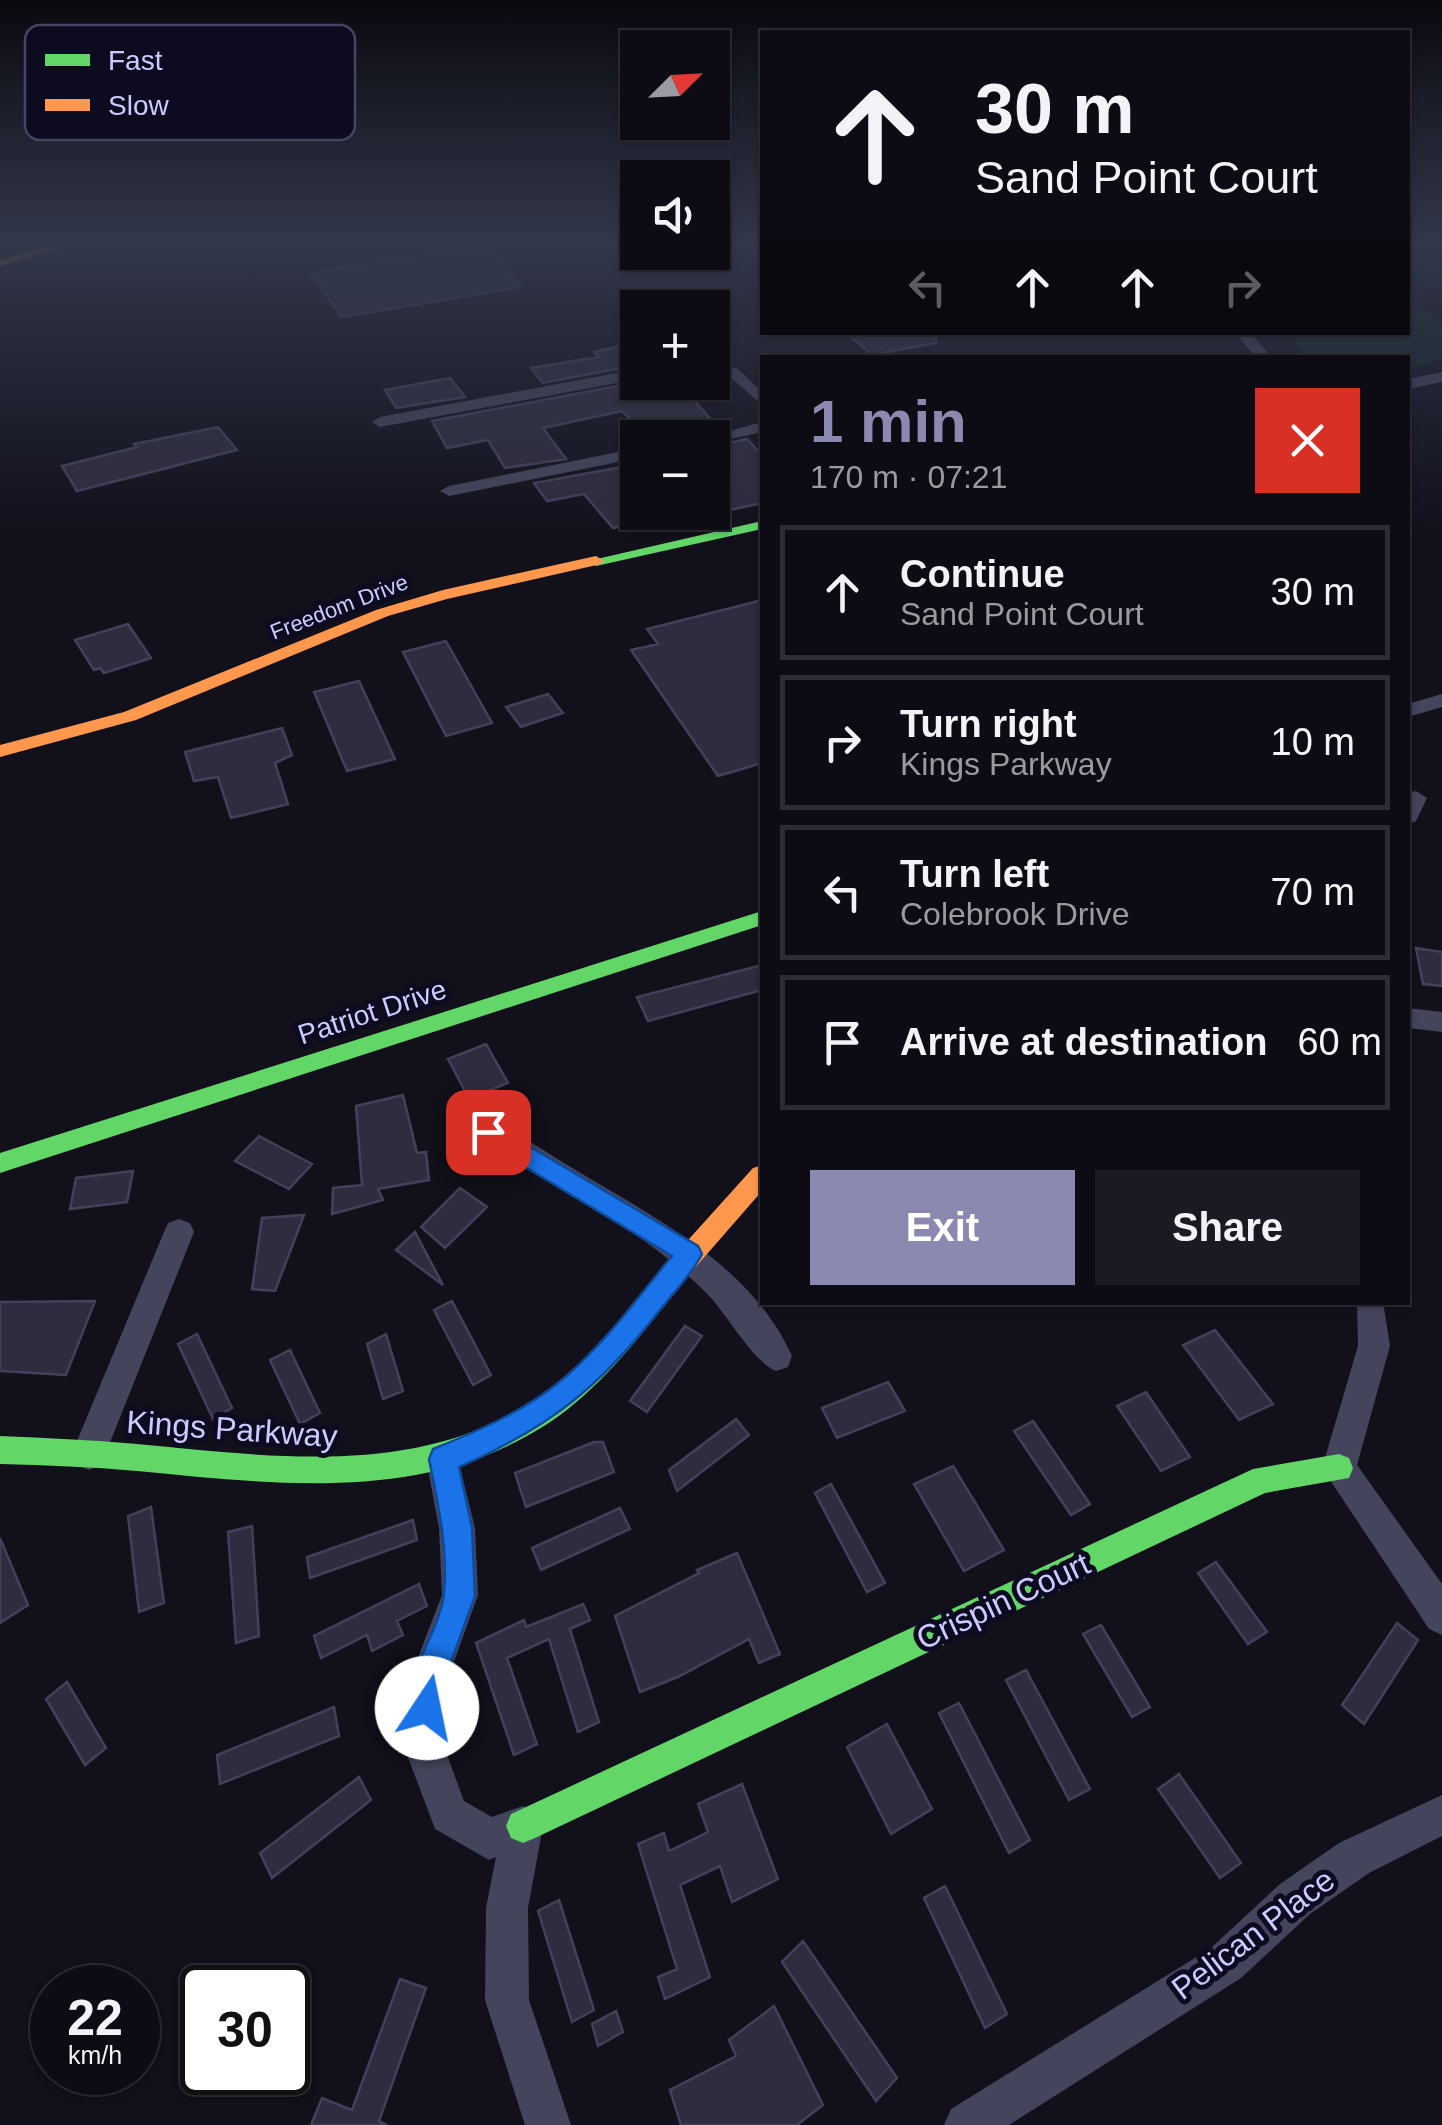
<!DOCTYPE html>
<html lang="en">
<head>
<meta charset="utf-8">
<style>
  body { margin:0; font-family:Arial,sans-serif; background:#1b1a22; color:#f1f3f6; height:100vh; display:flex; flex-direction:column; font-size:38px; white-space:nowrap }
  * { box-sizing:border-box; margin:0 }
  p { font-size:32px; color:#9a9ba0 }
  .icon { flex:none; width:55px; height:55px; fill:none; stroke:currentColor; stroke-width:2; stroke-linecap:round; stroke-linejoin:round }
  .map { position:relative; flex:1; overflow:hidden }
  .side { position:absolute; left:760px; top:355px; width:650px; height:950px; display:flex; flex-direction:column; background:#0d0c14; border-radius:0px; box-shadow:0 2px 8px #0004,0 0 0 2px #2d2c34 }
  .side>* { flex:none }
  .hud { position:absolute; left:760px; top:30px; width:650px; height:305px; border-radius:0px; box-shadow:0 2px 8px #0004,0 0 0 2px #2d2c34; background:#0d0c14; color:#f1f3f6; overflow:hidden }
  .needle { width:65px; rotate:66deg }
  .fabs { position:absolute; left:620px; top:30px; display:grid; gap:20px }
  .fabs a { display:grid; place-items:center; width:110px; height:110px; border-radius:0px; background:#0d0c14; box-shadow:0 2px 8px #0004,0 0 0 2px #2d2c34; font-size:50px }
  .speed { position:absolute; left:30px; top:1965px; display:flex; gap:20px; font-size:50px; font-weight:700; text-align:center }
  .speed>* { display:grid; place-content:center; width:130px; height:130px; border-radius:50%; background:#0d0c14; box-shadow:0 2px 8px #0004,0 0 0 2px #2d2c34; line-height:1 }
  .speed small { font-size:25px; font-weight:400 }
  .speed .limit { border:5px solid #111; border-radius:15px; background:#fff; color:#111 }
  .pin { position:absolute; display:grid; place-items:center; width:85px; height:85px; color:#fff; margin:-42px; border-radius:20px; box-shadow:0 5px 15px #0006 }
  .me { position:absolute; width:110px; margin:-55px; rotate:11deg; stroke-linejoin:round; filter:drop-shadow(0 0 8px #0008) }
  .turn { display:flex; align-items:center; gap:35px; height:210px; padding:0 50px; font-size:45px }
  .turn .icon { width:130px; height:130px; stroke-width:2.5 }
  .turn b { display:block; font-size:70px; line-height:85px }
  .lanes { display:flex; align-items:center; height:95px; padding:0 50px; background:#0003; justify-content:center; gap:50px; direction:ltr }
  .lanes .off { opacity:.35 }
  .round { display:grid; place-items:center; flex:none; width:105px; height:105px; border-radius:0px; background:#1b1a22 }
  .head { display:flex; align-items:center; justify-content:space-between; height:170px; padding:0 50px }
  h1 { font-size:60px; font-weight:800; line-height:75px; color:#8b89af }
  .button { display:flex; gap:20px; margin-top:auto; padding:20px 50px }
  .button a { flex:1; height:115px; border-radius:0px; background:#8b89af; color:#fff; font-size:40px; font-weight:800; line-height:115px; text-align:center }
  .button a+a { background:#1b1a22; color:#f1f3f6 }
  ul { padding:0; list-style:none }
  li { display:flex; align-items:center; gap:30px; height:135px; margin:0 20px 15px; padding:0 30px; border:5px solid #2d2c34; border-radius:0px }
  li div { flex:1 }
  li b { display:block; font-size:38px }
  li em { font-style:normal }
  .map>svg:first-child { display:block }
  .green { fill:#0e2625 }
  .building { fill:#2e2c3e; stroke:#43415a; stroke-width:2.5 }
  .lines { fill:none; stroke-linecap:round; stroke-linejoin:round }
  .street { fill:#44455c; fill-rule:evenodd }
  .fast { fill:#63d668; fill-rule:evenodd }
  .slow { fill:#ff974d; fill-rule:evenodd }
  .route { fill:#1a73e8; stroke:#114b97; stroke-width:2.5 }
  .labels { text-anchor:middle; dominant-baseline:central; stroke-width:10; stroke-linejoin:round; paint-order:stroke }
  .far-street-label { font-size:22px; fill:#cccaff; stroke:#0d0b20 }
  .street-label { font-size:28px; fill:#cccaff; stroke:#0d0b20 }
  .near-street-label { font-size:32px; fill:#cccaff; stroke:#0d0b20 }
  .key { fill:#0d0b20; stroke:#464463; stroke-width:2.5 }
  .key-label { font-size:28px; fill:#cccaff }
</style>
</head>
<body>
<div class="map">
<svg width="1442" height="2125" viewBox="0 0 1442 2125">
  <rect width="100%" height="100%" fill="#11101b"/>
  <path class="green" d="M1408 247 1442 261V281L1415 285 1408 291Z
    M1408 301 1442 324V359L1408 369V358L1306 357 1289 333 1408 332Z"/>
  <path class="building" d="M484 246 521 287 341 317 312 273Z
    M845 332H935L936 343 872 355Z
    M620 346 638 365 543 383 531 368 599 357 594 352Z
    M450 378 465 397 396 408 385 390Z
    M639 382H678L720 430 712 432V424L650 438 622 411 543 428 566 459 505 468 488 440 447 448 432 421Z
    M218 427 237 450 77 491 62 466 137 447 134 444Z
    M747 439 762 455V503L712 514V447Z
    M638 464V512H649L653 519 613 528 584 494 547 501 534 483Z
    M762 600V763L718 776 631 650 658 644 647 629Z
    M128 624 151 658 104 673 100 668 94 670 75 640Z
    M446 641 492 723 446 736 403 652Z
    M359 681 395 759 347 771 314 692Z
    M548 694 563 713 521 727 506 707Z
    M282 728 292 755 275 763 288 804 231 818 218 777 194 781 185 752Z
    M1416 948 1442 952V986L1423 984Z
    M762 965V990L648 1021 637 997Z
    M486 1044 508 1083 469 1099 448 1059Z
    M403 1095 417 1153 426 1152 429 1180 378 1189 383 1200 332 1214 333 1188 362 1185 356 1106Z
    M259 1136 312 1164 289 1189 235 1161Z
    M133 1171 127 1202 70 1209 76 1178Z
    M460 1188 487 1207 445 1248 421 1227Z
    M304 1215 275 1291 252 1289 262 1218Z
    M415 1232 443 1285 396 1250Z
    M95 1301 66 1375 0 1371V1302Z
    M452 1301 491 1375 473 1385 434 1310Z
    M685 1326 702 1336 647 1412 630 1401Z
    M1215 1330 1273 1404 1239 1420 1183 1345Z
    M197 1334 232 1408 213 1419 178 1344Z
    M386 1334 403 1391 383 1399 367 1344Z
    M290 1350 320 1413 300 1424 270 1360Z
    M888 1382 905 1411 837 1438 822 1408Z
    M1146 1392 1190 1457 1161 1471 1117 1406Z
    M736 1419 749 1435 677 1491 669 1470Z
    M1033 1421 1090 1504 1071 1515 1014 1431Z
    M594 1442H603L614 1472 526 1507 515 1473Z
    M953 1466 1004 1550 964 1571 914 1484Z
    M831 1484 885 1583 867 1592 815 1493Z
    M151 1507 164 1603 139 1612 128 1516Z
    M620 1508 630 1529 541 1570 532 1548Z
    M413 1520 417 1540 310 1578 307 1557Z
    M252 1526 259 1636 236 1643 228 1532Z
    M0 1538 28 1605 0 1623Z
    M737 1553 780 1654 759 1663 749 1639 678 1677 640 1692 615 1616 699 1573 697 1570Z
    M1216 1562 1267 1632 1248 1644 1198 1573Z
    M419 1584 427 1606 397 1621 403 1635 372 1651 367 1635 321 1658 314 1636Z
    M583 1604 590 1620 570 1629 599 1722 578 1732 549 1639 507 1658 537 1744 514 1755 476 1643 524 1620 526 1627Z
    M1397 1623 1418 1640 1364 1724 1342 1705Z
    M1101 1625 1150 1707 1132 1717 1083 1634Z
    M1026 1670 1090 1789 1069 1800 1006 1680Z
    M67 1682 106 1748 85 1765 46 1699Z
    M959 1703 1030 1840 1009 1853 939 1713Z
    M334 1707 339 1736 220 1784 217 1755Z
    M887 1724 932 1809 891 1834 847 1747Z
    M1179 1774 1241 1863 1220 1878 1158 1789Z
    M359 1777 371 1800 272 1878 260 1853Z
    M742 1784 778 1879 732 1902 720 1866 680 1885 710 1977 665 1999 658 1977 677 1969 638 1844 664 1833 669 1851 708 1832 698 1804Z
    M945 1886 1007 2014 985 2028 924 1898Z
    M559 1900 594 2010 572 2022 538 1911Z
    M803 1941 897 2078 876 2101 782 1962Z
    M400 1979 426 1988 379 2121 387 2125H311L322 2098 352 2110Z
    M774 2006 823 2105 797 2125H681L670 2090 736 2056 729 2040Z
    M616 2011 623 2032 598 2046 592 2024Z"/>
  <g class="lines">
    <path class="street" d="M1235 332H1250L1272 358H1256Z
      M712 359 738 369 762 392V405L728 375 712 369Z
      M638 369V379L380 427 372 422 380 417Z
      M1442 372V382L1408 389V379Z
      M762 422V432L712 443V438H704Z
      M638 448V458L449 496 440 491 449 486Z
      M1442 694V707L1408 717V704Z
      M1416 791 1427 798 1416 821 1408 824V793Z
      M1408 1008 1442 1012V1032L1408 1028Z
      M487 1120C517 1131 546 1153 574 1169 655 1218 751 1265 792 1356L788 1367 776 1371C755 1363 728 1317 711 1298 648 1231 556 1188 477 1140L473 1132 477 1124Z
      M179 1219 190 1223 194 1232 101 1465 89 1470 77 1465 72 1453 164 1232 168 1223Z
      M1357 1302H1383L1390 1346 1357 1465 1442 1584V1635L1429 1629 1322 1468 1358 1346Z
      M443 1442 455 1447 475 1528 478 1595 450 1673 443 1744 464 1801 492 1817 523 1806 537 1812 543 1826 528 1908 529 2000 571 2125H525L485 2000 486 1908 496 1857 489 1860 435 1829 403 1744 412 1673 442 1595 439 1528 426 1459 431 1447Z
      M1442 1795V1836L1369 1873 1310 1914 1241 1978 1009 2125H944L951 2109 1211 1948 1280 1884 1339 1843Z"/>
    <path class="fast" d="M762 521V529L596 566 588 561Z
      M762 911V925L0 1173V1153Z
      M671 1266 680 1269 684 1277 680 1285C646 1329 612 1374 568 1409 443 1506 283 1485 137 1471 91 1467 46 1465 0 1464V1436C46 1438 91 1440 137 1444 268 1456 411 1478 529 1404 583 1370 623 1318 662 1269Z
      M1339 1454 1349 1458 1353 1468 1349 1478 1265 1493 535 1838 523 1843 511 1838 506 1826 511 1814 1253 1469Z"/>
    <path class="slow" d="M69 240H86L0 266V260Z
      M596 556 604 561 601 564 447 599 388 616 136 720 0 757V745L124 712 376 610 443 590Z
      M762 1165V1191L680 1285 671 1288 662 1285 658 1277 662 1269 753 1168Z"/>
  </g>
  <linearGradient id="sky" x2="0" y2="1"><stop stop-color="#09090f"/><stop offset="0.45" stop-color="#32374a"/><stop offset="1" stop-color="#32374a" stop-opacity="0"/></linearGradient>
  <rect width="1442" height="538" fill="url(#sky)"/>
  <path class="route" d="M488 1122 698 1246 702 1254C692 1274 674 1292 660 1310 599 1388 550 1427 459 1467L472 1528 475 1596 447 1673 438 1720 427 1724 416 1720C398 1676 441 1634 444 1592 448 1547 438 1503 429 1459L433 1449C478 1431 525 1411 563 1379 605 1343 637 1299 672 1256L479 1139 476 1132 479 1125Z"/>
  <g class="labels">
    <g class="far-street-label">
      <text transform="translate(339 607) rotate(-21)">Freedom Drive</text>
    </g>
    <g class="street-label">
      <text transform="translate(372 1012) rotate(-18)">Patriot Drive</text>
    </g>
    <g class="near-street-label">
      <text transform="translate(232 1429) rotate(4)">Kings Parkway</text>
      <text transform="translate(1003 1601) rotate(-25)">Crispin Court</text>
      <text transform="translate(1253 1934) rotate(-37)">Pelican Place</text>
    </g>
  </g>
  <rect x="25" y="25" width="330" height="115" rx="15" class="key"/>
  <rect x="45" y="54" width="45" height="12" fill="#63d668"/>
  <rect x="45" y="99" width="45" height="12" fill="#ff974d"/>
  <g class="key-label">
    <text x="108" y="70">Fast</text>
    <text x="108" y="115">Slow</text>
  </g>
</svg>
<div class="fabs">
<a><svg class="needle" viewBox="-14 -14 28 28"><path d="M0-13l5 13h-10z" fill="#e53935"/><path d="M0 13l5-13h-10z" fill="#9a9ba0"/></svg></a>
<a><svg class="icon" aria-label="sound" viewBox="0 0 24 24"><path d="M4 9h4l5-4v14l-5-4H4zM17 9q2 3 0 6"/></svg></a>
<a>+</a>
<a>−</a>
</div>
<div class="speed"><div>22<small>km/h</small></div><div class="limit">30</div></div>
<div class="pin" style="left:488px;top:1132px;background:#d93025"><svg class="icon" aria-label="arrive" viewBox="0 0 24 24"><path d="M6 21V4h12l-3 4 3 4H6"/></svg></div>
<svg class="me" style="left:427px;top:1708px" viewBox="-20 -20 40 40"><circle r="19" fill="#fff"/><path d="M0-13L10 11 0 6-10 11z" fill="#1a73e8"/></svg>
<div class="hud">
<div class="turn"><svg class="icon" aria-label="ahead" viewBox="0 0 24 24"><path d="M12 20V5M6 11l6-6 6 6"/></svg><div><b>30 m</b>Sand Point Court</div></div>
<div class="lanes"><svg class="icon off" aria-label="left" viewBox="0 0 24 24"><path d="M17 20v-9H6M10 6l-5 5 5 5"/></svg><svg class="icon" aria-label="ahead" viewBox="0 0 24 24"><path d="M12 20V5M6 11l6-6 6 6"/></svg><svg class="icon" aria-label="ahead" viewBox="0 0 24 24"><path d="M12 20V5M6 11l6-6 6 6"/></svg><svg class="icon off" aria-label="right" viewBox="0 0 24 24"><path d="M7 20v-9h11M14 6l5 5-5 5"/></svg></div>
</div>
<section class="side">
<div class="head"><div><h1>1 min</h1><p>170 m · 07:21</p></div><a class="round" style="background:#d93025;color:#fff"><svg class="icon" aria-label="close" viewBox="0 0 24 24"><path d="M6 6l12 12M18 6L6 18"/></svg></a></div>
<ul>
<li><svg class="icon" aria-label="ahead" viewBox="0 0 24 24"><path d="M12 20V5M6 11l6-6 6 6"/></svg><div><b>Continue</b><p>Sand Point Court</p></div><em>30 m</em></li>
<li><svg class="icon" aria-label="right" viewBox="0 0 24 24"><path d="M7 20v-9h11M14 6l5 5-5 5"/></svg><div><b>Turn right</b><p>Kings Parkway</p></div><em>10 m</em></li>
<li><svg class="icon" aria-label="left" viewBox="0 0 24 24"><path d="M17 20v-9H6M10 6l-5 5 5 5"/></svg><div><b>Turn left</b><p>Colebrook Drive</p></div><em>70 m</em></li>
<li><svg class="icon" aria-label="arrive" viewBox="0 0 24 24"><path d="M6 21V4h12l-3 4 3 4H6"/></svg><div><b>Arrive at destination</b></div><em>60 m</em></li>
</ul>
<div class="button"><a>Exit</a><a>Share</a></div>
</section>
</div>
</body>
</html>
